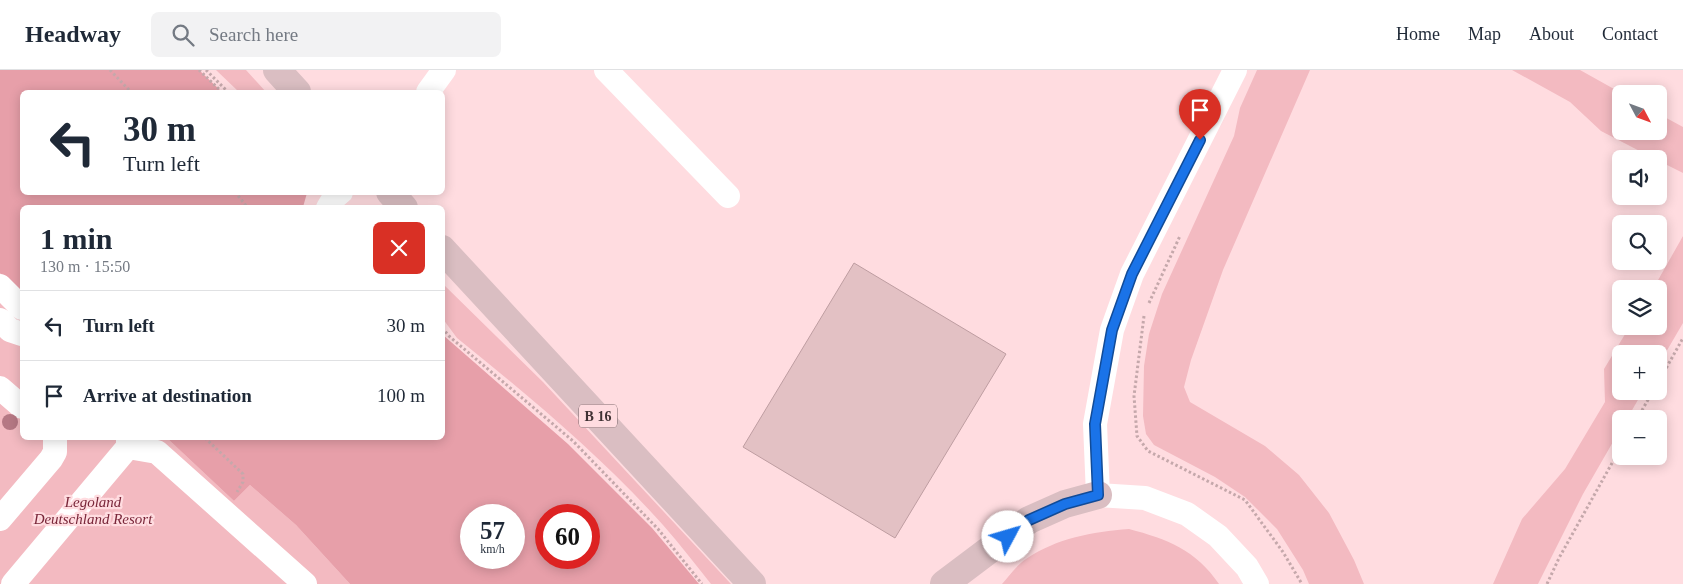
<!DOCTYPE html>
<html lang="en">
<head>
<meta charset="utf-8">
<style>
  body { margin:0; font-family:"Times New Roman",serif; background:#f2f2f3; color:#1f2937; height:100vh; display:flex; flex-direction:column; font-size:19px; white-space:nowrap }
  * { box-sizing:border-box; margin:0 }
  p { font-size:16px; color:#747a83 }
  .icon { flex:none; width:28px; height:28px; fill:none; stroke:currentColor; stroke-width:2; stroke-linecap:round; stroke-linejoin:round }
  .map { position:relative; flex:1; overflow:hidden }
  .drawer { position:absolute; left:20px; top:135px; width:425px; height:235px; display:flex; flex-direction:column; background:#fff; border-radius:8px; box-shadow:0 2px 12px #0003 }
  .drawer>* { flex:none }
  .guide { position:absolute; left:20px; top:20px; width:425px; height:105px; border-radius:8px; box-shadow:0 2px 12px #0003; background:#fff; color:#1f2937; overflow:hidden }
  .needle { width:32px; rotate:131deg }
  .tools { position:absolute; left:1612px; top:15px; display:grid; gap:10px }
  .tools a { display:grid; place-items:center; width:55px; height:55px; border-radius:8px; background:#fff; box-shadow:0 2px 12px #0003; font-size:25px }
  .speed { position:absolute; left:460px; top:434px; display:flex; gap:10px; font-size:25px; font-weight:700; text-align:center }
  .speed>* { display:grid; place-content:center; width:65px; height:65px; border-radius:50%; background:#fff; box-shadow:0 2px 12px #0003; line-height:1 }
  .speed small { font-size:12px; font-weight:400 }
  .speed .limit { border:8px solid #d22; background:#fff; color:#111 }
  .pin { position:absolute; display:grid; place-items:center; width:42px; height:42px; color:#fff; margin:-51px -21px; border-radius:50% 50% 50% 0; rotate:-45deg; box-shadow:0 0 5px #0007 }
  .pin .icon { rotate:45deg }
  .me { position:absolute; width:55px; margin:-28px; rotate:51deg; stroke-linejoin:round; filter:drop-shadow(0 0 4px #0008) }
  .turn { display:flex; align-items:center; gap:18px; height:105px; padding:0 20px; font-size:22px }
  .turn .icon { width:65px; height:65px; stroke-width:2.5 }
  .turn b { display:block; font-size:35px; line-height:42px }
  .round { display:grid; place-items:center; flex:none; width:52px; height:52px; border-radius:8px; background:#f2f2f3 }
  .head { display:flex; align-items:center; justify-content:space-between; height:85px; padding:0 20px }
  h1 { font-size:30px; font-weight:700; line-height:38px }
  ul { padding:0; list-style:none }
  li { display:flex; align-items:center; gap:15px; height:70px; padding:0 20px; border-top:1px solid #e0e1e3 }
  li div { flex:1 }
  li b { display:block; font-size:19px }
  li em { font-style:normal }
  header { display:flex; align-items:center; gap:30px; box-sizing:border-box; height:70px; padding:0 25px; background:#fff; border-bottom:1px solid #e0e1e3 }
  header strong { font-size:24px }
  nav { display:flex; gap:28px; margin-inline-start:auto; font-size:18px }
  .search { width:350px; height:45px; background:#f2f2f3; display:flex; align-items:center; gap:12px; box-sizing:border-box; padding:0 18px; border-radius:8px; color:#747a83; font-size:19px }
  .map>svg:first-child { display:block }
  .green { fill:#f3bac1 }
  .forest { fill:#e79fa9; fill-rule:evenodd }
  .building { fill:#e3c1c4; stroke:#be9da1 }
  .lines { fill:none; stroke-linecap:round; stroke-linejoin:round }
  .path { stroke:#c5a8ab; stroke-width:3; stroke-dasharray:2.5 2.5; stroke-linecap:butt }
  .minor { stroke:#fff; stroke-width:24 }
  .major { stroke:#dabec2; stroke-width:28 }
  .tree { fill:#b57884 }
  .route-casing { stroke:#114b97; stroke-width:12 }
  .route { stroke:#1a73e8; stroke-width:9 }
  .labels { text-anchor:middle; dominant-baseline:central; stroke-width:4.5; stroke-linejoin:round; paint-order:stroke }
  .shield { fill:#ffdce0; stroke:#796568; stroke-width:1 }
  .shield-label { font-size:14px; font-weight:bold; fill:#403234 }
  .park-label { font-size:15px; font-style:italic; fill:#792639; stroke:#ffdce0 }
</style>
</head>
<body>
<header>
<strong>Headway</strong>
<div class="search"><svg class="icon" aria-label="search" viewBox="0 0 24 24"><circle cx="10" cy="10" r="6"/><path d="M15 15l6 6"/></svg>Search here</div>
<nav><a>Home</a><a>Map</a><a>About</a><a>Contact</a></nav>
</header>
<div class="map">
<svg width="1683" height="514" viewBox="0 0 1683 514">
  <rect width="100%" height="100%" fill="#ffdce0"/>
  <path class="green" d="M216 0H246L266 22H239Z
    M1257 0H1310L1223 200 1191 290 1184 317 1190 332 1265 376 1299 405 1329 443 1354 490 1364 514H1309L1303 500 1277 459 1245 427 1215 407 1154 375 1146 364 1143 346 1144 296 1149 264 1162 224 1234 66 1240 38Z
    M1512 0H1580L1623 24H1621V61H1659V44L1683 57V103L1659 91V89H1655L1601 61 1570 32Z
    M1683 166V253L1659 294V284H1621V321H1643L1627 349H1621V358L1583 424 1538 514H1493L1522 449 1565 399 1605 332 1604 299 1630 256H1659V219H1653Z
    M0 203 22 225V368H167L234 431 250 415 296 455 350 514H0Z
    M443 214 543 312 731 514H711C695 494 680 474 663 455 601 386 529 326 457 268L443 249Z
    M1129 459C1167 469 1196 480 1219 514H1002C1009 506 1017 495 1026 489 1057 468 1092 462 1129 459Z"/>
  <path class="forest" d="M0 0H199L222 22H22V122L307 123 303 137 22 138V225L0 203Z
    M443 265 568 374 652 458 699 514H350L296 455 250 415 234 431 168 369 442 368ZM471 445H514V488H471ZM546 445H589V488H546Z"/>
  <path class="building" d="M854 193 1006 284 895 468 743 377Z"/>
  <g class="lines">
    <path class="path" d="M110 0 131 22
      M199 0 222 22
      M206 0 228 22
      M235 122 248 138
      M1149 233 1180 166
      M1144 246 1134 326 1137 366 1148 381 1245 430 1283 482 1302 514
      M442 258 450 267 573 371 658 459 702 514
      M1659 311 1683 268
      M1637 349 1653 321
      M205 368 243 404V412L237 422
      M1547 514 1559 488 1621 377"/>
    <path class="minor" d="M606 0 728 126
      M1235 0 1132 204 1112 260 1095 354 1098 425 1145 428 1187 444 1218 466 1247 497 1257 514
      M428 22 444 0
      M328 138 334 128 341 122
      M0 216 22 238
      M0 250 10 260 22 264
      M0 318 22 337
      M128 377 157 382 305 514
      M0 449 51 389 55 382V368
      M13 514 128 377V368"/>
    <path class="major" d="M277 0 297 22
      M390 122 404 138
      M442 179 752 514
      M944 514 1029 450 1065 434 1098 425"/>
  </g>
  <circle class="tree" cx="10" cy="352" r="8"/>
  <g class="lines">
    <defs>
      <path id="route" d="M1008 467 1029 450 1065 434 1098 425 1095 354 1112 260 1132 204 1200 70"/>
    </defs>
    <use href="#route" class="route-casing"/>
    <use href="#route" class="route"/>
  </g>
  <g class="labels">
    <rect class="shield" x="579" y="334.5" width="38" height="23" rx="4"/>
    <g class="shield-label">
      <text x="598" y="346">B 16</text>
    </g>
    <g class="park-label">
      <text x="93" y="432">Legoland<tspan x="93" dy="17">Deutschland Resort</tspan></text>
    </g>
  </g>
</svg>
<div class="tools">
<a><svg class="needle" viewBox="-14 -14 28 28"><path d="M0-13l5 13h-10z" fill="#e53935"/><path d="M0 13l5-13h-10z" fill="#747a83"/></svg></a>
<a><svg class="icon" aria-label="sound" viewBox="0 0 24 24"><path d="M4 9h4l5-4v14l-5-4H4zM17 9q2 3 0 6"/></svg></a>
<a><svg class="icon" aria-label="search" viewBox="0 0 24 24"><circle cx="10" cy="10" r="6"/><path d="M15 15l6 6"/></svg></a>
<a><svg class="icon" aria-label="layers" viewBox="0 0 24 24"><path d="M12 4l9 5-9 5-9-5zM3 14l9 5 9-5"/></svg></a>
<a>+</a>
<a>−</a>
</div>
<div class="speed"><div>57<small>km/h</small></div><div class="limit">60</div></div>
<div class="pin" style="left:1200px;top:70px;background:#d93025"><svg class="icon" aria-label="arrive" viewBox="0 0 24 24"><path d="M6 21V4h12l-3 4 3 4H6"/></svg></div>
<svg class="me" style="left:1008px;top:467px" viewBox="-20 -20 40 40"><circle r="19" fill="#fff"/><path d="M0-13L10 11 0 6-10 11z" fill="#1a73e8"/></svg>
<div class="guide">
<div class="turn"><svg class="icon" aria-label="left" viewBox="0 0 24 24"><path d="M17 20v-9H6M10 6l-5 5 5 5"/></svg><div><b>30 m</b>Turn left</div></div>
</div>
<section class="drawer">
<div class="head"><div><h1>1 min</h1><p>130 m · 15:50</p></div><a class="round" style="background:#d93025;color:#fff"><svg class="icon" aria-label="close" viewBox="0 0 24 24"><path d="M6 6l12 12M18 6L6 18"/></svg></a></div>
<ul>
<li><svg class="icon" aria-label="left" viewBox="0 0 24 24"><path d="M17 20v-9H6M10 6l-5 5 5 5"/></svg><div><b>Turn left</b></div><em>30 m</em></li>
<li><svg class="icon" aria-label="arrive" viewBox="0 0 24 24"><path d="M6 21V4h12l-3 4 3 4H6"/></svg><div><b>Arrive at destination</b></div><em>100 m</em></li>
</ul>
</section>
</div>
</body>
</html>
